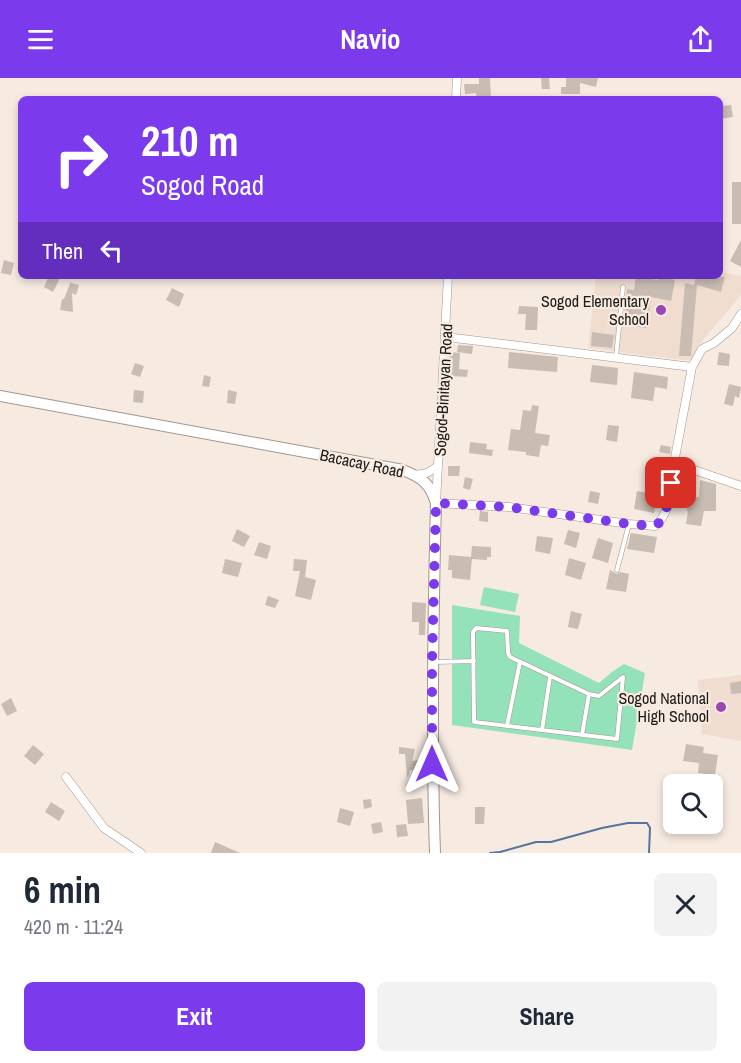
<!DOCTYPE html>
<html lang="en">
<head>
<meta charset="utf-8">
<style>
  body { margin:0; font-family:"Archivo Narrow",sans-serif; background:#f2f2f3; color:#1f2937; height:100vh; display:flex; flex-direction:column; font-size:22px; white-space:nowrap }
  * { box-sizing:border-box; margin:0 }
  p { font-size:20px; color:#747a83 }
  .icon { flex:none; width:33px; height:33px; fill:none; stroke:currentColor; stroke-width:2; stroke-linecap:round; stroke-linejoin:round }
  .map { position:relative; height:775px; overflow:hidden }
  .drawer { display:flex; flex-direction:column; background:#fff; flex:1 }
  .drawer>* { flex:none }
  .hud { position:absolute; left:18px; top:18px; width:705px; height:183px; border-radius:9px; box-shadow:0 3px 9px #0003; background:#7c3aed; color:#fff; overflow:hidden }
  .controls { position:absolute; left:663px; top:696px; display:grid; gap:12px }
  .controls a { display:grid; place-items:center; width:60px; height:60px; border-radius:9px; background:#fff; box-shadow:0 3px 9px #0003; font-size:30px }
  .pin { position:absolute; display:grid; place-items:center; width:51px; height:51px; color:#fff; margin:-26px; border-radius:12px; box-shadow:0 3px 9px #0006 }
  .me { position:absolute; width:66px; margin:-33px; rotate:0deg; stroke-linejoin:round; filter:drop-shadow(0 0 4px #0008) }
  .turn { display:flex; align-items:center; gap:21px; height:126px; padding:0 24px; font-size:27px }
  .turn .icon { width:78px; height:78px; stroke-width:2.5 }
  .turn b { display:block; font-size:42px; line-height:51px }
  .then { display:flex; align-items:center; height:57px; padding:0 24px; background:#0003; gap:12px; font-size:22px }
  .round { display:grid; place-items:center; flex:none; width:63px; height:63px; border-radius:9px; background:#f2f2f3 }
  .summary { display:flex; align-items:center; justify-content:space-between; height:102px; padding:0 24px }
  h1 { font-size:36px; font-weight:700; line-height:45px }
  .button { display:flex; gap:12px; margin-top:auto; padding:12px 24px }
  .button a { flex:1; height:69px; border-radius:9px; background:#7c3aed; color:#fff; font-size:24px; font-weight:700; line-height:69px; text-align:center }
  .button a+a { background:#f2f2f3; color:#1f2937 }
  header { display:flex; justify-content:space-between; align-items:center; height:78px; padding:0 24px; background:#7c3aed; color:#fff; font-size:27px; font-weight:700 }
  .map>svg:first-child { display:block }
  .built { fill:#f0ddd0 }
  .green { fill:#93e2b9 }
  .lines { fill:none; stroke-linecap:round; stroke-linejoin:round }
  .stream { stroke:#55739b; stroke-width:2 }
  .building { fill:#c8bcb3 }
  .lane-casing { stroke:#a2968e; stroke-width:5 }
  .street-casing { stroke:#a2968e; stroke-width:9 }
  .secondary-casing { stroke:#a2968e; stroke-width:12 }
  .lane { stroke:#fff; stroke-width:4 }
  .street { stroke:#fff; stroke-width:8 }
  .secondary { stroke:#fff; stroke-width:10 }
  .route { stroke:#7c3aed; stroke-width:10; stroke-dasharray:0 18 }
  .poi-dot { fill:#9c46b4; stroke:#f6eae1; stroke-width:2 }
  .labels { text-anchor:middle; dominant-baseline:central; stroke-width:4.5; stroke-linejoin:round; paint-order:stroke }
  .poi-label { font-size:16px; fill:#1d1916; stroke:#f6eae1; text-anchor:end }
  .street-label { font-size:16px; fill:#1d1916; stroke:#f6eae1 }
</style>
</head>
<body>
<header><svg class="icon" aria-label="menu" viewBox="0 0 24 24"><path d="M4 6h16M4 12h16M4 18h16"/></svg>Navio<svg class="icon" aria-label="share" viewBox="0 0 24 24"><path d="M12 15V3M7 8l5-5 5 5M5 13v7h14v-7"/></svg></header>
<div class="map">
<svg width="741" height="775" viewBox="0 0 741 775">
  <rect width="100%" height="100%" fill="#f6eae1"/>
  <path class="built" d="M720 194 741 198V217L698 268 692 283 588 270 596 198H720Z
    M741 597V663L702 656 698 602Z"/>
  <path class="green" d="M484 509 519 516 515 534 480 527Z
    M452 527 520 538 519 565 599 605 612 594 624 586 645 595 632 672 452 647Z"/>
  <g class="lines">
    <path class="stream" d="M490 775 500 774 536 764H551L602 750 628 745H647L650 750 649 775"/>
  </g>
  <path class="building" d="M479 0H490L491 21H477L476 15 465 16 464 6H479Z
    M541 0H549L550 11H542Z
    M566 0H598L596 9 580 5V16H561V9H566Z
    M731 27 733 39 720 41V28Z
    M732 104H741V146H732Z
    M741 162V189L730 183Z
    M4 182 14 185 11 197 1 195Z
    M49 198H61L53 214 44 209Z
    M659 198H671V201L675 202 671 223 651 219 647 250 623 247 627 211 634 212 636 199 658 202Z
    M696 198 725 199 721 214 697 207 691 278H679L685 205 694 207Z
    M71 203V205L79 207 76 217 72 215 73 234 60 232 62 221H64Z
    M172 210 184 216 179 229 166 222Z
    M519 228 538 229 537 252H525L526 236H518Z
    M592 254 614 257 612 270 591 268Z
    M458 267 473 268 472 276 457 274Z
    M450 274 460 275 459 291 468 292 467 299 451 298 452 286H449Z
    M509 274 558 279 557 294 508 290Z
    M719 274 730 276 729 288 717 287Z
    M135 285 144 288 140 299 131 296Z
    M592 287 618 290 617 307 590 304Z
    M634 294 668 299 667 311 655 309 653 323 631 320Z
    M204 297 211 299 209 309 202 308Z
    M729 306 741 309 739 320 735 318 733 328 724 326Z
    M134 312 144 313 143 325 133 324Z
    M228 312 237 314 235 326 227 325Z
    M532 327 539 328 535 355 550 357 548 368 541 367 539 379 526 377V374L508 372 511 351 520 352 523 332 531 333Z
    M608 347 619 348 617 364 606 362Z
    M470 364 487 366 486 371 493 372 492 378 469 375Z
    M661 367 671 369 670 376 659 374Z
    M448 388H460L459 398H448Z
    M465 399 473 401 470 412 463 410Z
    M700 402 716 406V433H704L701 448 686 446 688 433H687V419H699Z
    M590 413 600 415 598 426 588 424Z
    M637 413 658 417 654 435 634 431Z
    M480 433 488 434V444L479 443Z
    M237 451 250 458 244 469 232 463Z
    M568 452 580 455 576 470 564 466Z
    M631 455 657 459 654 475 627 471Z
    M537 458 553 460 550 476 535 473Z
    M598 460 613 465 608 485 592 480Z
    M259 464 271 468 267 481 254 477Z
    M472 468 491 469V479H487V482L472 481 470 502 452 500V492H448L449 477 471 479Z
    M569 480 586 485 581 502 565 497Z
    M225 481 242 485 238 499 222 495Z
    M294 481 307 482 305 499 316 502 311 522 295 518 300 493H293Z
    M610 492 617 496 620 494 629 496 626 514 606 511Z
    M268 518 279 522 275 530 265 527Z
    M412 524 426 525 425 557H419V544H412Z
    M571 533 582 536 578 551 568 549Z
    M741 603V615L731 616 730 605Z
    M11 620 17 633 7 638 1 626Z
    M686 666 704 669 703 675 718 677 715 697 698 695 699 685 683 683Z
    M33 667 44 676 35 687 24 678Z
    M399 669 415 671 412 683 419 682 420 692H410L408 699H407L405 676H399Z
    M422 720 424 745 408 746 406 722Z
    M371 721 372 729 364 731 363 722Z
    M51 724 65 733 59 743 45 734Z
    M475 729H485L484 746H475Z
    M340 730 354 734 350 748 337 744Z
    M381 744 383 754 373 756 371 746Z
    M406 746 408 758 397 759 396 747Z
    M215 764 240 775H211Z"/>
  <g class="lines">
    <defs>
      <path id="lane" d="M616 279 623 209
        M617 492 629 446
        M476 550 507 553 508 575 510 579 589 616 599 618 623 599 617 661 474 644 473 554Z
        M436 584 474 583
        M507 648 520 584
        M542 652 550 599
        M582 657 589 616"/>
      <path id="street" d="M456 21 457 0
        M448 198 436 425 509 429 629 446 655 448C671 436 672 404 674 385L741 408
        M446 259 692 289
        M674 385 692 289 702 271 714 265 732 250 741 236
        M415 397 427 395 438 388
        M66 699 104 750 141 775"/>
      <path id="secondary" d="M0 318 403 392C422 400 430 405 436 425 433 542 431 658 435 775"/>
    </defs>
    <use href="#lane" class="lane-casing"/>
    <use href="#street" class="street-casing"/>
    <use href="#secondary" class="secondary-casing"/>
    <use href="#lane" class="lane"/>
    <use href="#street" class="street"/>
    <use href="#secondary" class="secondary"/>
  </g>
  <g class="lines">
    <path class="route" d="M432 686V585L436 425 508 429 629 446 655 448 660 444 669 424 671 405"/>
  </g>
  <g class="poi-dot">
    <circle cx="661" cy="232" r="6"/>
    <circle cx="721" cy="629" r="6"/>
  </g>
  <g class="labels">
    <g class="poi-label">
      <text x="649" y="223">Sogod Elementary<tspan x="649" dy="18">School</tspan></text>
      <text x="709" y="620">Sogod National<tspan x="709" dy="18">High School</tspan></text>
    </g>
    <g class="street-label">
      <text transform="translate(443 312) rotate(-87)">Sogod-Binitayan Road</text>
      <text transform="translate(362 385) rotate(12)">Bacacay Road</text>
    </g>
  </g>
</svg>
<div class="controls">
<a><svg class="icon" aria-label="search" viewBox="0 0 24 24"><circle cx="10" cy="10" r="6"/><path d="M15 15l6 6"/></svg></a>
</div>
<div class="pin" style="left:671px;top:405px;background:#d93025"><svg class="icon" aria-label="arrive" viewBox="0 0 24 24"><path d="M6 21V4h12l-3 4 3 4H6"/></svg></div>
<svg class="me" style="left:432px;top:686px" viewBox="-20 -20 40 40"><path d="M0-17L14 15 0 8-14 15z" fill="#7c3aed" stroke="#fff" stroke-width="4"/></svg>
<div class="hud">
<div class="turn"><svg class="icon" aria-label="right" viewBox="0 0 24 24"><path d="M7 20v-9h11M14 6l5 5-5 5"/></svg><div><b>210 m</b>Sogod Road</div></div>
<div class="then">Then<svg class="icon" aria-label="left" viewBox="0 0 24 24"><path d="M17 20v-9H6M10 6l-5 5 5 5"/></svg></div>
</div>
</div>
<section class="drawer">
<div class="summary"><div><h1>6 min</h1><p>420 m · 11:24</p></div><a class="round"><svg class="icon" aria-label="close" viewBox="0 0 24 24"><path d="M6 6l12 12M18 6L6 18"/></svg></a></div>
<div class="button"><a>Exit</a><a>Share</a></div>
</section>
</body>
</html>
